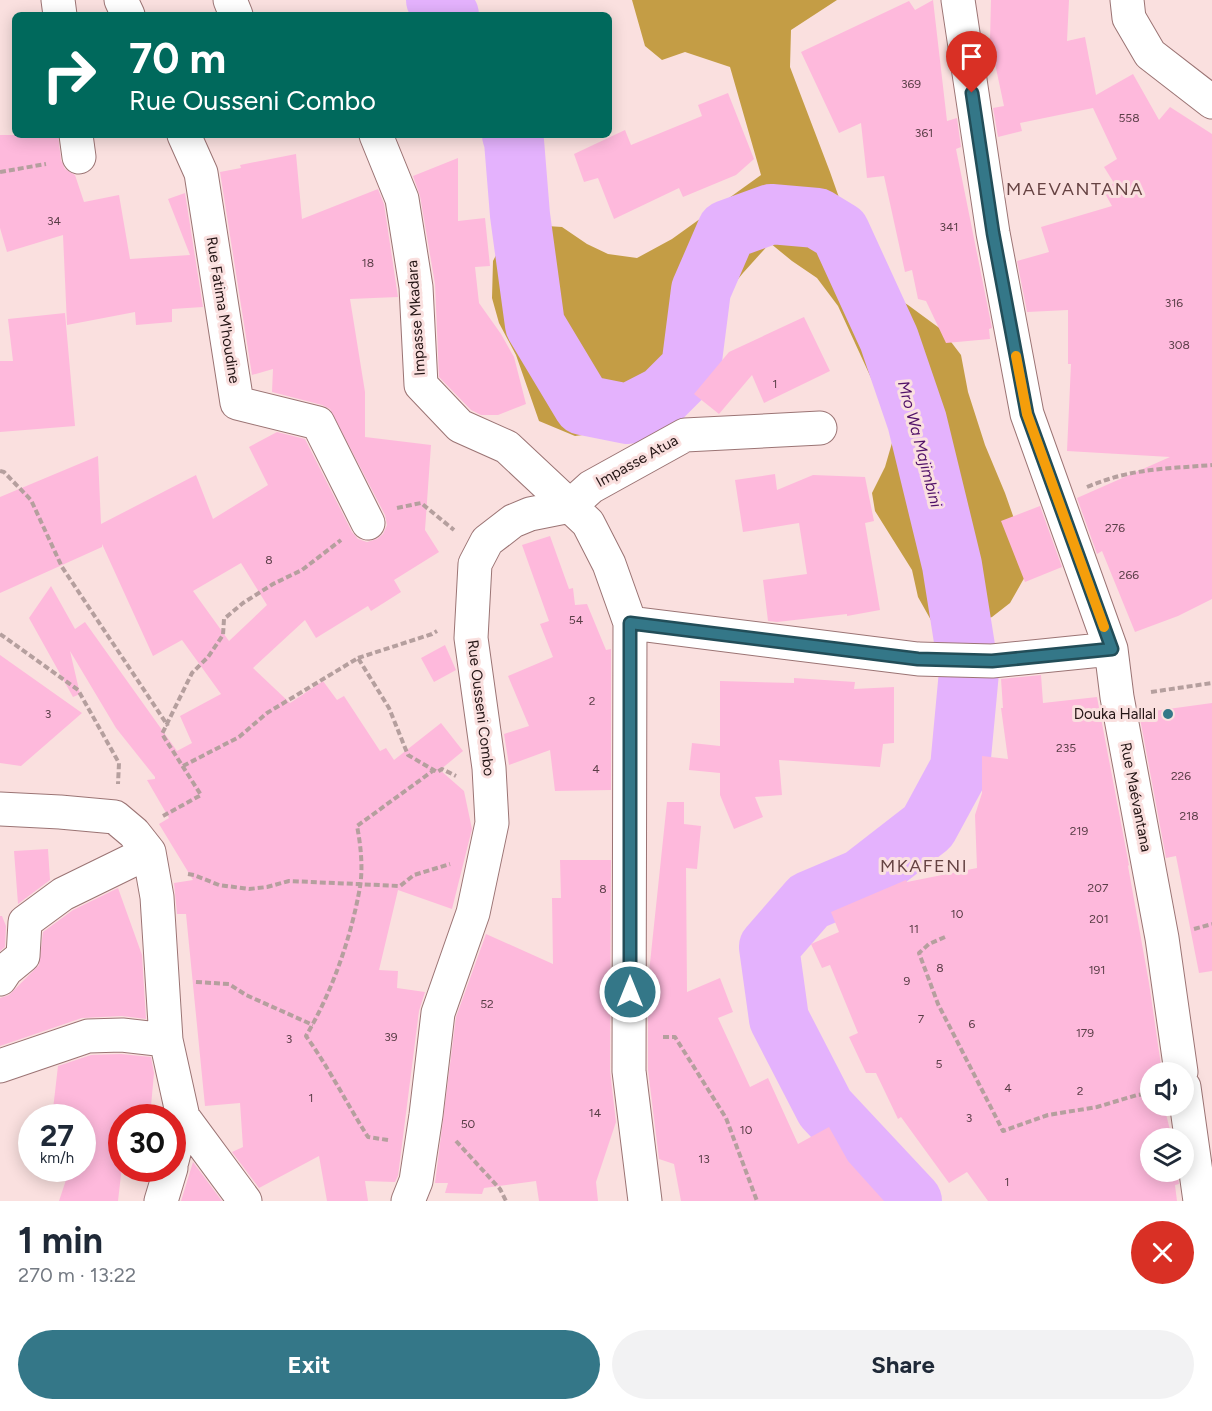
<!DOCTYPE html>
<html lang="en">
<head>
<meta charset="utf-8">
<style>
  body { margin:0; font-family:Figtree,sans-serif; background:#f2f2f3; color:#1f2937; height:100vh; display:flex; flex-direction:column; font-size:22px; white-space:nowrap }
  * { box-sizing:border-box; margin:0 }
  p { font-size:20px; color:#747a83 }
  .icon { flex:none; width:33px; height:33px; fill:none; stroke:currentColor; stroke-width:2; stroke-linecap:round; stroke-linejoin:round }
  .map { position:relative; height:1201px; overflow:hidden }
  .side { display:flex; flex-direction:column; background:#fff; flex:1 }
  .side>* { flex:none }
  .hud { position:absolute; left:12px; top:12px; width:600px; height:126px; border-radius:9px; box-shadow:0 3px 15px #0003; background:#00695c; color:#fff; overflow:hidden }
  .buttons { position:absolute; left:1140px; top:1062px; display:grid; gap:12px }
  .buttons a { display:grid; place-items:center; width:54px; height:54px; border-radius:50%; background:#fff; box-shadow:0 3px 15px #0003; font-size:30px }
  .speed { position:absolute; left:18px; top:1104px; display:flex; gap:12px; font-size:30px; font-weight:700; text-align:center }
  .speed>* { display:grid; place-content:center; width:78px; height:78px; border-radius:50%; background:#fff; box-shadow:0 3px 15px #0003; line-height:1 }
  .speed small { font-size:15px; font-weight:400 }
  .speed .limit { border:9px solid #d22; background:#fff; color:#111 }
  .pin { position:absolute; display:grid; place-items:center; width:51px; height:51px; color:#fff; margin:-62px -26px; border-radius:50% 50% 50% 0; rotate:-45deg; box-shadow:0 0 6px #0007 }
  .pin .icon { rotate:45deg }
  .me { position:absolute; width:66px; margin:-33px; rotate:0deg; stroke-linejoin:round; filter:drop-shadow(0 0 4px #0008) }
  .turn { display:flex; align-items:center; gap:21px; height:126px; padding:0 18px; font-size:27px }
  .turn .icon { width:78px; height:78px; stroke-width:2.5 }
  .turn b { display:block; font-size:42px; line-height:51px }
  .round { display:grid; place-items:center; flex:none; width:63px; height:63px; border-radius:32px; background:#f2f2f3 }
  .head { display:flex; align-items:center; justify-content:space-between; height:102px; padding:0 18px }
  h1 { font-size:36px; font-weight:700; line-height:45px }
  .primary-button { display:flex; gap:12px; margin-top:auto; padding:12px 18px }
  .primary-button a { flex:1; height:69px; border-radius:36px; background:#347788; color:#fff; font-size:24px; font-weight:700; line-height:69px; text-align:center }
  .primary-button a+a { background:#f2f2f3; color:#1f2937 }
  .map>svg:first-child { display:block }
  .forest { fill:#c49d45 }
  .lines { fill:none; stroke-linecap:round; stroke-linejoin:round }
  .river { stroke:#e4b2fd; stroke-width:60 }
  .building { fill:#feb9dc; fill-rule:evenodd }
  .minor-casing { stroke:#9b7474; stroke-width:35 }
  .path { stroke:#b59f9e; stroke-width:4; stroke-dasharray:6 3; stroke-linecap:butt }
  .minor { stroke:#fff; stroke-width:33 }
  .route-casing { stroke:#224d58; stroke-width:15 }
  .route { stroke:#347788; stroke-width:10 }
  .slow { stroke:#f59e0b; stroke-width:10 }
  .poi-dot { fill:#347788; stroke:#fae0df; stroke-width:2 }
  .labels { text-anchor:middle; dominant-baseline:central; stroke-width:6; stroke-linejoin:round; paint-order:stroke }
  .number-label { font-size:12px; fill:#5a3e47 }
  .street-label { font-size:15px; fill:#241515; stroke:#fae0df }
  .poi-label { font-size:15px; fill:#241515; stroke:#fae0df; text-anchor:end }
  .water-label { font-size:16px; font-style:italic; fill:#511168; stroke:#fae0df }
  .quarter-label { font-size:18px; letter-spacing:1.5px; fill:#664343; stroke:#fae0df }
</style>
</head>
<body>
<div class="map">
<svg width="1212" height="1201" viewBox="0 0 1212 1201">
  <rect width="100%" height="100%" fill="#fae0df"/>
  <path class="forest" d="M632 0H837L791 30 790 67 830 172 855 243 864 260 883 290 908 305 942 330 961 355 968 392 985 445 1005 493 1018 530 1027 573 1010 603 992 617 962 629 932 622 918 597 912 570 875 511 872 493 885 467 894 436 877 391 838 306 817 278 792 261 770 243 743 273 670 362 650 392 620 430 575 436 539 421 516 355 499 323 492 298 493 261 508 232 532 225 562 227 587 244 608 254 637 258 672 239 761 175 730 67 685 52 662 60 645 46Z"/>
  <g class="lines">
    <path class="river" d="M436 0 449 15
      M512 135 514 141 520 215 535 325 583 405 628 414 663 396 691 368 701 290 727 230 771 214 817 218 840 232 889 339 917 421 952 565 969 672 960 768 928 827 861 879 809 901 769 947 779 1019 825 1108 912 1201"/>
  </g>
  <path class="building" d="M933 0 947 121 957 118 961 147 956 149 992 328 989 329 990 339 946 343 926 301 918 299 912 270 905 272 884 176 867 178 861 123 839 133 801 52 909 1 915 10Z
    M991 0H1069L1067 41 1085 37 1096 95 1133 74 1159 120 1170 107 1212 134V599L1178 616 1135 632 1102 551 1097 554 1077 498 1170 457 1067 451 1071 364H1068V310L1027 312 1017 261 1049 252 1041 227 1112 206 1103 190 1114 183 1104 167 1117 159 1093 108 1020 123 1022 131 998 137 993 108 1004 106 990 40Z
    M728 93 754 159 736 175 683 197 679 188 614 219 598 178 584 182 574 154 625 130 631 145 702 116 698 105Z
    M0 135H58L61 160 65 169 75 175 84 202 119 195 130 259 190 255 168 199 185 193 203 307 172 309V322L136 325 135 312 67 325 63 235 7 252 0 228Z
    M296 154 302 219 378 189 384 204 398 297 350 299 365 392V437L431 445 425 530 439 552 394 580 401 592 371 611 368 606 316 638 305 620 253 668 290 703 323 681 337 700 344 696 380 751 386 748 394 760 441 723 463 751 440 770 464 791 472 829 452 909 398 890 379 970 398 971 397 988 425 992 419 1011 398 1176 395 1182 365 1181 368 1201H327L319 1156 259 1188 232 1152 243 1147 240 1103 205 1106 186 914H177L174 883 193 880 159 824 169 818 147 780 155 779V777L116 728 70 651 80 694 73 697 29 618 51 586 75 629 85 622 177 751 192 743 180 716 221 694 182 640 153 656 102 544V547L0 593V497L98 456 101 524 196 475 213 519 268 485 249 447 277 432 305 439 352 532 358 539 367 542 377 539 383 534 387 525 385 515 330 409 322 405 272 392 273 369 252 375 220 172 241 168 240 165ZM241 563 267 605 229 641 193 591Z
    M458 158V221L485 218 490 266 475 267 479 303 501 334 514 357 526 404 498 415H481L471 410 439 377 435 284 420 196 413 176Z
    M65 313 75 426 0 432V361H13L8 319Z
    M804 317 830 371 764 403 752 375 719 414 694 394 729 352Z
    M775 474 777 490 813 475 865 477 874 521 865 523 880 610 847 616V614L777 622 768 621 763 580 807 574 799 523 743 532 735 480Z
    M1040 506 1062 567 1025 582 1001 521Z
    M550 536 569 589 573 588 575 605 587 604 606 650 611 649V790L555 791 550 750 509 765 504 734 529 726 508 676 553 657 540 624 549 621 522 545Z
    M445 645 456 670 434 682 421 658Z
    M0 655 82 713 21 766 0 763Z
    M1041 675 1043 703 1097 697 1129 865 1128 866 1149 983 1162 1072H1150V1106H1164L1172 1138H1150V1172H1177L1179 1184 1175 1185 1177 1201H988L967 1172 949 1183 901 1117 898 1119 876 1073H866L849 1037 858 1033 830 965 822 968 811 944 839 932 831 912 906 880 907 882 977 868 975 815 982 793V756L1008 759 1001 708H1003L1001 679Z
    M794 678 855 682 854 689 894 687V743L883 744 880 767 779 760 782 795 755 797 763 817 734 829 720 795V773L689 770 692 743 720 746V681L794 683Z
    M1212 703V971L1199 973 1176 856 1166 858 1139 713Z
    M667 802H684V824L701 826 697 869 686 868 687 992 720 978 733 1012 718 1018 750 1087 768 1078 798 1144 829 1127 848 1161 884 1201H681L674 1164 659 1159 648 1070V982Z
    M48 849 50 880 18 904 14 851Z
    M560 860H611L610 1071 616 1122 596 1182 598 1201H539L536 1181 484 1188 482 1194 445 1193 448 1183H435L456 1017 486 934 553 964 552 898H561Z
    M118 888 142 955 146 1019 122 1016 82 1018 0 1046V998L9 995 39 965 43 932 73 910Z
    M0 916H2L6 926 5 947 0 951Z
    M121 1054 151 1057 154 1073 151 1106 144 1105 142 1118H122V1166L118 1201H59L70 1168H82V1118H52L58 1066 91 1055Z
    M193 1162 222 1201H181Z"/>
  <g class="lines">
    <defs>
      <path id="minor" d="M58 0 60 15
        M121 0 128 15
        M230 0 236 15
        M958 0 993 233 1027 414 1111 649 1117 697 1162 938 1181 1072
        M1127 0 1129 18 1150 54 1212 102
        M76 135 79 157
        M184 135 201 173 237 403 318 423 368 523
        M376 135 402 199 416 287 421 385 460 426 507 447 570 506 591 487 685 435 820 428
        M630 623 629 1071 645 1201
        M0 809 60 812 115 817 134 833 149 852 157 897 166 1040 183 1117 245 1201
        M0 979 6 970 23 956 25 922 63 894 149 852
        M0 1066 88 1036 122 1035 166 1040
        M1184 1087 1200 1201
        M172 1161 183 1117
        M161 1201 171 1168
        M408 1201 416 1181 426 1115 438 1013 473 913 492 823 489 768 471 638 475 564 487 541 513 521 530 514 570 506 588 523 609 564 630 623 918 659 992 661 1111 649"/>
    </defs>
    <use href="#minor" class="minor-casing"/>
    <path class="path" d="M0 172 46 164
      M0 471 4 472 31 500 62 567 168 726
      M1087 487C1132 468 1165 469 1212 465
      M397 508 421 503 454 530
      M0 634 78 690 119 763 118 784
      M358 658 432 634 437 631
      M1151 692 1212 683
      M183 766 239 737 267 713 358 658 389 708 408 755 437 772 442 769 456 776
      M163 816 201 795 162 734 192 673 208 657 223 635 224 619 243 603 273 584 302 570 341 540
      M188 874 194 875 219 885 249 889 267 887 289 881 400 886 414 875 450 864
      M1194 929 1212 924
      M945 937 929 944 919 953 938 1004 1003 1131 1048 1115 1097 1107 1137 1095 1150 1094
      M196 982 229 984 246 995 313 1025
      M663 1037H675L726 1118 757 1201
      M388 1140 368 1137C347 1104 329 1068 306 1036 332 992 351 938 360 887 363 868 361 846 357 826L434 770
      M456 1141 500 1189 506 1201"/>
    <use href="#minor" class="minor"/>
  </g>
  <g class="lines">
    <defs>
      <path id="route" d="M630 992V623L918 659 992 661 1112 649 1027 414 993 233 972 93"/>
    </defs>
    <use href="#route" class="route-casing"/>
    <use href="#route" class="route"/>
    <path class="slow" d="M1016 356 1027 414 1104 627"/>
  </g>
  <circle class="poi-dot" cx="1168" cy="714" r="6"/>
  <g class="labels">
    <g class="number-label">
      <text x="911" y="84">369</text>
      <text x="1129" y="118">558</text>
      <text x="924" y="133">361</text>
      <text x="54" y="221">34</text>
      <text x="949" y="227">341</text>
      <text x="368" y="263">18</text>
      <text x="1174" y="303">316</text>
      <text x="1179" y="345">308</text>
      <text x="775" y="384">1</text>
      <text x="1115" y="528">276</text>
      <text x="269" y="560">8</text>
      <text x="1129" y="575">266</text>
      <text x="576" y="620">54</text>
      <text x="592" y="701">2</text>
      <text x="48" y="714">3</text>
      <text x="1066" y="748">235</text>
      <text x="596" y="769">4</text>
      <text x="1181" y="776">226</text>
      <text x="1189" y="816">218</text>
      <text x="1079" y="831">219</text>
      <text x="1098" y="888">207</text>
      <text x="603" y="889">8</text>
      <text x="957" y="914">10</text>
      <text x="1099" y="919">201</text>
      <text x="914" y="929">11</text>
      <text x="940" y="968">8</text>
      <text x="1097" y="970">191</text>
      <text x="907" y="981">9</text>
      <text x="487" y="1004">52</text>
      <text x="921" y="1019">7</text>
      <text x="972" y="1024">6</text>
      <text x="1085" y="1033">179</text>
      <text x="391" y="1037">39</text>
      <text x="289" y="1039">3</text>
      <text x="939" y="1064">5</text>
      <text x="1008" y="1088">4</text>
      <text x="1080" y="1091">2</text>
      <text x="311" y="1098">1</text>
      <text x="595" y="1113">14</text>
      <text x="969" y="1118">3</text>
      <text x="468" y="1124">50</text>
      <text x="746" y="1130">10</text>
      <text x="704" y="1159">13</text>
      <text x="1007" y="1182">1</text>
    </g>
    <g class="street-label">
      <text transform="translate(223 310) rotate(81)">Rue Fatima M'houdine</text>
      <text transform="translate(416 318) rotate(-94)">Impasse Mkadara</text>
      <text transform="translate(637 461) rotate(-29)">Impasse Atua</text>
      <text transform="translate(481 708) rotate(83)">Rue Ousseni Combo</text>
      <text transform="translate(1136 797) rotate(79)">Rue Maévantana</text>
    </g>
    <g class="poi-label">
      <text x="1156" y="714">Douka Hallal</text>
    </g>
    <g class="water-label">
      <text transform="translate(920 444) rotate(75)">Mro Wa Majimbini</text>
    </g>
    <g class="quarter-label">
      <text x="1075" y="189">MAEVANTANA</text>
      <text x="924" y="866">MKAFENI</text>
    </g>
  </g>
</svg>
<div class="buttons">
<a><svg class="icon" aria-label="sound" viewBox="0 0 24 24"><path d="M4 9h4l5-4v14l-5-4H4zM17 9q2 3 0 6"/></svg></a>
<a><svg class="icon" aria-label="layers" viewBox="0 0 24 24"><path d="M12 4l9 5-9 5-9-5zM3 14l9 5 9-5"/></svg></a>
</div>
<div class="speed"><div>27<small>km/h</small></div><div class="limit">30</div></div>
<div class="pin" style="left:972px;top:93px;background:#d93025"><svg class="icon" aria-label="arrive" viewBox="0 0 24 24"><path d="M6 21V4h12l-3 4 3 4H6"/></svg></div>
<svg class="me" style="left:630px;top:992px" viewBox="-20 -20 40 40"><circle r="17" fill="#347788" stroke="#fff" stroke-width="3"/><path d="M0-11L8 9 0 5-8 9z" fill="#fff"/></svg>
<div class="hud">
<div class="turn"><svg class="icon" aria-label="right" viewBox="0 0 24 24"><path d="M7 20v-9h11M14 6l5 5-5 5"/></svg><div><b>70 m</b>Rue Ousseni Combo</div></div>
</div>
</div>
<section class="side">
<div class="head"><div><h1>1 min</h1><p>270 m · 13:22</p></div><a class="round" style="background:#d93025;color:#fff"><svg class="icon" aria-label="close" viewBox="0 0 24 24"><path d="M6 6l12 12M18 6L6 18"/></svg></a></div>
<div class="primary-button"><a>Exit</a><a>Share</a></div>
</section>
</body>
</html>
